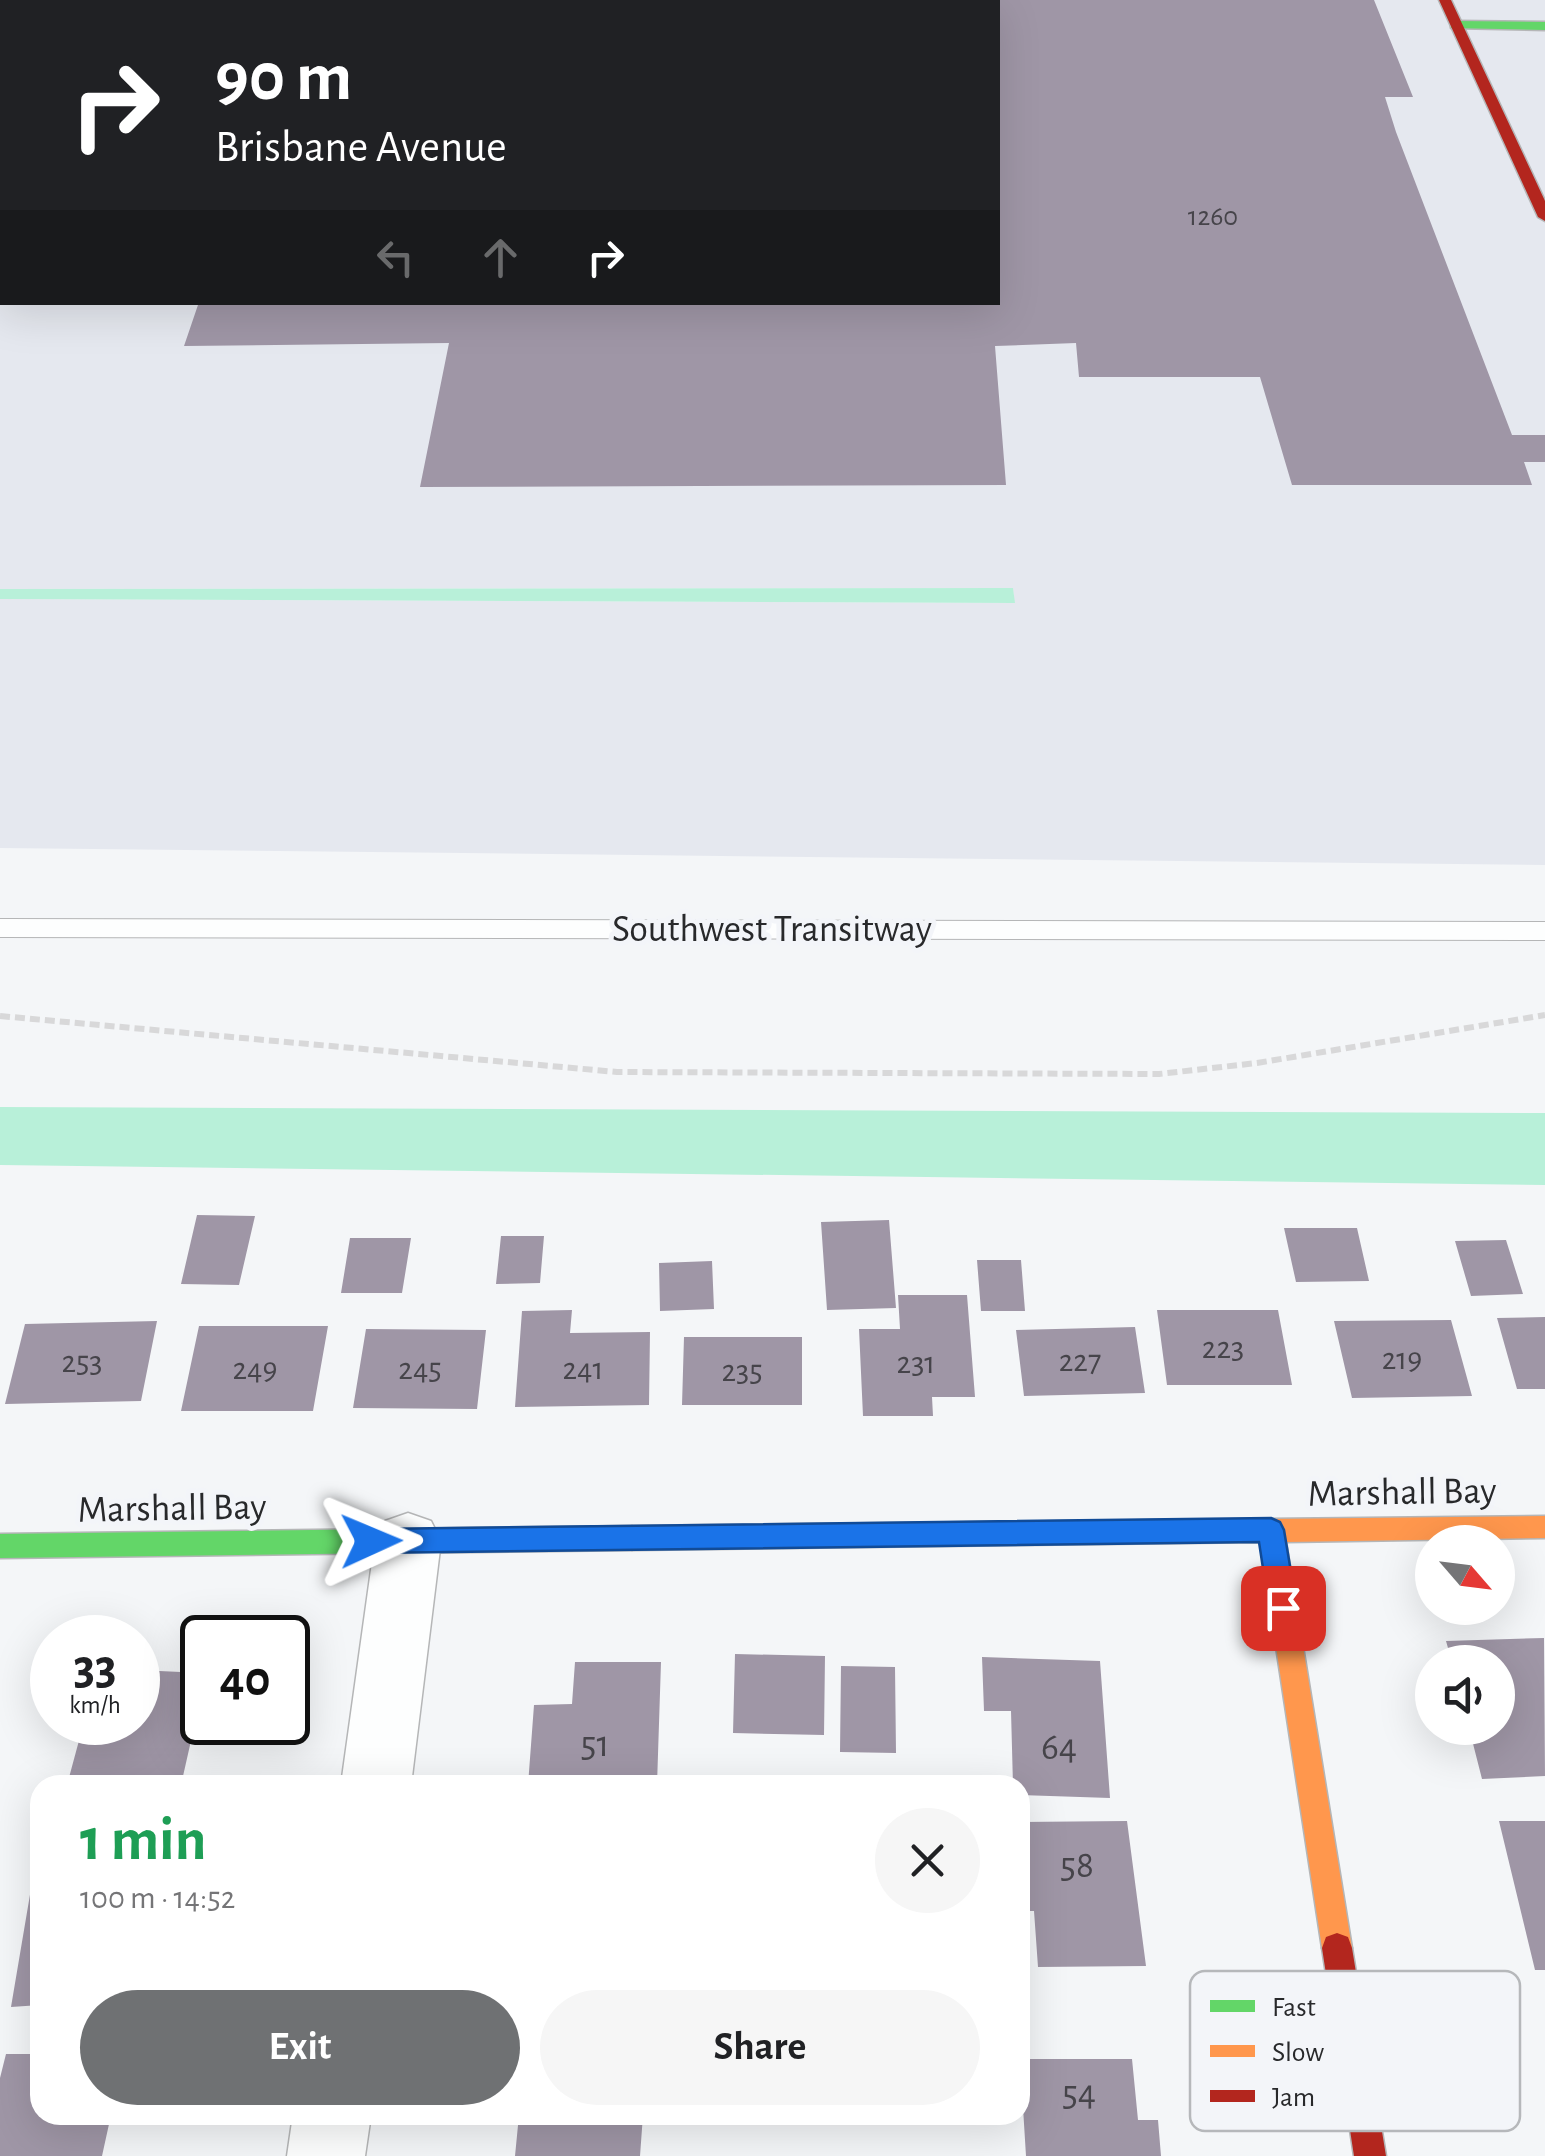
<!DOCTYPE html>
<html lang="en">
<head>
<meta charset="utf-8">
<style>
  body { margin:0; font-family:"Alegreya Sans",sans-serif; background:#f6f6f6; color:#202124; height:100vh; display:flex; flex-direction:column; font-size:38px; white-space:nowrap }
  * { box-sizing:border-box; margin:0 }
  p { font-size:32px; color:#757577 }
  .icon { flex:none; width:55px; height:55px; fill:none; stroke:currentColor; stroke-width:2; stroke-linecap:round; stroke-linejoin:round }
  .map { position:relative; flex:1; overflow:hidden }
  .details { position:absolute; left:30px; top:1775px; width:1000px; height:350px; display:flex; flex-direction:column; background:#fff; border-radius:30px; box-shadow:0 10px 40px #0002 }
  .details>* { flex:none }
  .top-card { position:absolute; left:0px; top:0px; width:1000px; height:305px; box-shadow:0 10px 40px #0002; background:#202124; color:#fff; overflow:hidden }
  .needle { width:65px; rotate:118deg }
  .fabs { position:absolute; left:1415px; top:1525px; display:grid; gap:20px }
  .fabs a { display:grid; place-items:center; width:100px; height:100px; border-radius:50%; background:#fff; box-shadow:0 10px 40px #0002; font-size:50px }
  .speed { position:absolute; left:30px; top:1615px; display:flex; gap:20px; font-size:50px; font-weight:700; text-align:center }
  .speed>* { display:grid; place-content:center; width:130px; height:130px; border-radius:50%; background:#fff; box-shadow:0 10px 40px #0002; line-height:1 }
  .speed small { font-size:25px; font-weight:400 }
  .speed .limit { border:5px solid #111; border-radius:15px; background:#fff; color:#111 }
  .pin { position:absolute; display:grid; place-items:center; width:85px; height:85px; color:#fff; margin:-42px; border-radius:20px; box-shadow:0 5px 15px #0006 }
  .me { position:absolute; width:110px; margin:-55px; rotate:89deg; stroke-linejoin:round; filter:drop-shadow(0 0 8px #0008) }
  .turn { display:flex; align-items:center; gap:35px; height:210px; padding:0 50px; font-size:45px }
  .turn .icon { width:130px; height:130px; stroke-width:2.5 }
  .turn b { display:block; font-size:70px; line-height:85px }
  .lanes { display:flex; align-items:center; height:95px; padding:0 50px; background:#0003; justify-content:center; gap:50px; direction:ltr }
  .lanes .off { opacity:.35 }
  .round { display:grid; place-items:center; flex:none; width:105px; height:105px; border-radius:52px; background:#f6f6f6 }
  .head { display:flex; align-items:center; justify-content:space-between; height:170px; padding:0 50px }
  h1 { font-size:60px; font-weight:600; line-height:75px; color:#1e9e55 }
  .button { display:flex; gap:20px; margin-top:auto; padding:20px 50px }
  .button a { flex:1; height:115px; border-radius:60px; background:#6f7173; color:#fff; font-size:40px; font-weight:600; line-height:115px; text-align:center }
  .button a+a { background:#f6f6f6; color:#202124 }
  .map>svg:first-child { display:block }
  .built { fill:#e5e8ef; fill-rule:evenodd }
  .green { fill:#b8f0d9 }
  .building { fill:#9f96a6 }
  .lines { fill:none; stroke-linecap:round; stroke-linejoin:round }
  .lane-casing { stroke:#b5b6b7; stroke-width:2 }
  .street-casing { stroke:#b5b6b7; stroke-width:3 }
  .fast-casing { stroke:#b5b6b7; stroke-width:3 }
  .slow-casing { stroke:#b5b6b7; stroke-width:3 }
  .jam-casing { stroke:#b5b6b7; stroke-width:3 }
  .path { stroke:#d8d8d9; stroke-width:6; stroke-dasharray:10 5; stroke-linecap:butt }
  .lane { fill:#fdfefe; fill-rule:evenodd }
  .street { fill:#fdfefe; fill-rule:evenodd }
  .fast { fill:#63d668; fill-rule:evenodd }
  .slow { fill:#ff974d; fill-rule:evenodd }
  .jam { fill:#b3261e; fill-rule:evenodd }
  .route { fill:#1a73e8; stroke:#114b97; stroke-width:2.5 }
  .labels { text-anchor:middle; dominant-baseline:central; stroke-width:10; stroke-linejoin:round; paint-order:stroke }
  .far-number-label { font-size:28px; fill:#46444a }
  .number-label { font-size:32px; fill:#46444a }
  .street-label { font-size:38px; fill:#28292b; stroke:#f3f5f9 }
  .near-number-label { font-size:38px; fill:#46444a }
  .key { fill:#f3f5f9; stroke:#b6b8bb; stroke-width:2.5 }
  .key-label { font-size:28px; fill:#28292b }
</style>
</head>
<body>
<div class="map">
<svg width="1545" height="2156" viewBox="0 0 1545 2156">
  <rect width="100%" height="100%" fill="#f4f6f8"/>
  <path class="built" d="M0 0H1545V865L0 848V599L1014 603 1013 588 0 589ZM2 2H998V302H2Z"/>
  <path class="green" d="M1013 588 1015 603 0 599V589Z
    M0 1107 1545 1113V1185L0 1165Z"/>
  <path class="building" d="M998 0H1374L1413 97H1385L1396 132 1512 435H1545V462H1524L1532 485H1292L1260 377H1079L1076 343 995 346 1006 485 420 487 449 343 184 346 199 302H998Z
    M197 1215 255 1216 239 1285 181 1284Z
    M889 1220 896 1308 827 1310 821 1222Z
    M1284 1228H1357L1369 1281 1296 1282Z
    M501 1236H544L540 1283 496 1284Z
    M350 1238H411L402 1293H341Z
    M1506 1240 1523 1294 1471 1296 1455 1241Z
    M977 1260H1021L1025 1311H981Z
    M712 1261 714 1309 660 1311 659 1263Z
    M898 1295H967L975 1397H932L933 1416H863L859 1329H900Z
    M572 1310 570 1333 650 1332 649 1405 515 1407 522 1311Z
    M1157 1310H1278L1292 1385H1167Z
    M1545 1317V1389H1517L1497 1318Z
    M1451 1320 1472 1396 1352 1398 1334 1321Z
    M157 1321 141 1401 5 1404 25 1324Z
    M199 1326H328L313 1411H181Z
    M1135 1327 1145 1393 1024 1396 1016 1330Z
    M366 1329 486 1330 477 1409 353 1408Z
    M684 1337H802V1405H682Z
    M1544 1638 1545 1776 1482 1779 1469 1728H1498V1662H1452L1446 1641Z
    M735 1654 825 1656 824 1735 733 1733Z
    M982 1657 1100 1661 1110 1798 1020 1795V1785H1013L1011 1711H984Z
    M575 1662H661L657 1785H528L534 1705 572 1704Z
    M841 1666 895 1667 896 1753 840 1752Z
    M138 1670 202 1673V1692L181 1785H67L84 1722H138Z
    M1127 1821 1146 1966 1038 1967 1034 1911H1020V1822Z
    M1499 1821H1545V1970H1535Z
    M35 1865H40V2005L11 2007Z
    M6 2054H40V2115H111L102 2156H0V2078Z
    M1020 2059H1132L1138 2120H1158L1161 2156H1026Z
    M519 2115H643L640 2156H515Z"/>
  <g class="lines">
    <defs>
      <path id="lane" d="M0 919 1545 922V940L0 937Z"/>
      <path id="street" d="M408 1513 431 1521 441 1541 411 1785H341L375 1541 385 1521Z
        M293 2115H371L365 2156H287Z"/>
      <path id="fast" d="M1456 21 1545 22V30L1451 28V22Z
        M632 1526 641 1530 645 1538 641 1546 632 1550 0 1558V1534Z"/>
      <path id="slow" d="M1545 1516V1538L1286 1542 1352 1948 1348 1959 1337 1963 1326 1959 1322 1948 1260 1542 632 1550 623 1546 619 1538 623 1530 632 1526Z"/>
      <path id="jam" d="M1439 0H1451L1545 201V221L1538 217Z
        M1337 1933 1348 1937 1352 1948 1386 2156H1354L1322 1948 1326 1937Z"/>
    </defs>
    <use href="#lane" class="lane-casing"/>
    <use href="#street" class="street-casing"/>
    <use href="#fast" class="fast-casing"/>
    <use href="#slow" class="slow-casing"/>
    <use href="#jam" class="jam-casing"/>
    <path class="path" d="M0 1016 617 1072 1159 1074 1257 1063 1545 1015"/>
    <use href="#lane" class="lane"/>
    <use href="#street" class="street"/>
    <use href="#fast" class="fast"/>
    <use href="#slow" class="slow"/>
    <use href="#jam" class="jam"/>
  </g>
  <path class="route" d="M1271 1518 1280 1522 1284 1530 1297 1608 1293 1617 1283 1621 1273 1617 1269 1608 1259 1542 371 1553 361 1549 357 1541 361 1533 371 1529Z"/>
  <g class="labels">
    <g class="far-number-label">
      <text x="1213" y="217">1260</text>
    </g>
    <g class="number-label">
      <text x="1223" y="1348">223</text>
      <text x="1402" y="1359">219</text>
      <text x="1080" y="1361">227</text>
      <text x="82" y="1362">253</text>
      <text x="916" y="1363">231</text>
      <text x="255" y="1369">249</text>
      <text x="420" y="1369">245</text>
      <text x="583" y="1369">241</text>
      <text x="742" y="1371">235</text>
    </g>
    <g class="street-label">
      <text x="772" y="930">Southwest Transitway</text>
      <text transform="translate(1402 1493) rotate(-1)">Marshall Bay</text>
      <text transform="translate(172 1509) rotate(-1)">Marshall Bay</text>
    </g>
    <g class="near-number-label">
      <text x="595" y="1745">51</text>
      <text x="1059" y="1748">64</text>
      <text x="1077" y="1866">58</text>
      <text x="1079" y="2094">54</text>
    </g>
  </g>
  <rect x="1190" y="1971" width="330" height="160" rx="15" class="key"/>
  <rect x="1210" y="2000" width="45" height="12" fill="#63d668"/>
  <rect x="1210" y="2045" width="45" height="12" fill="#ff974d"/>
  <rect x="1210" y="2090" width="45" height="12" fill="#b3261e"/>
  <g class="key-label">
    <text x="1272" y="2016">Fast</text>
    <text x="1272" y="2061">Slow</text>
    <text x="1272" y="2106">Jam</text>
  </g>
</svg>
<div class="fabs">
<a><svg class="needle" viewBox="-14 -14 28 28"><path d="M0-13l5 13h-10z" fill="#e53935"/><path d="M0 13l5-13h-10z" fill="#757577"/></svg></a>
<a><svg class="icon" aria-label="sound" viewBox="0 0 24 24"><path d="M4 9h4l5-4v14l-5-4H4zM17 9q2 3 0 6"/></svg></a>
</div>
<div class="speed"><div>33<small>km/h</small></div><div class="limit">40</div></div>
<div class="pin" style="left:1283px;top:1608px;background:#d93025"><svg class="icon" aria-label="arrive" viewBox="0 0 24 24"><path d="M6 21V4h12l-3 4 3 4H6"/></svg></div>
<svg class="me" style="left:371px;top:1541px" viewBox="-20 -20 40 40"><path d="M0-17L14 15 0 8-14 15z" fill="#1a73e8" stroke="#fff" stroke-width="4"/></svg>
<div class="top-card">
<div class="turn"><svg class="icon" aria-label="right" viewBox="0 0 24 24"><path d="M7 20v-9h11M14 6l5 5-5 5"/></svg><div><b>90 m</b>Brisbane Avenue</div></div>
<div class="lanes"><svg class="icon off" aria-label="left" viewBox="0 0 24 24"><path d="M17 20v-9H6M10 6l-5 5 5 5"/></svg><svg class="icon off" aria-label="ahead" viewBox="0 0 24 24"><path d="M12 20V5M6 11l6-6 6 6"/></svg><svg class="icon" aria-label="right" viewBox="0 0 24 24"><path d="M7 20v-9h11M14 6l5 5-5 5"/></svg></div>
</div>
<section class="details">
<div class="head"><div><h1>1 min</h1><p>100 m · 14:52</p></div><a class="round"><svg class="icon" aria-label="close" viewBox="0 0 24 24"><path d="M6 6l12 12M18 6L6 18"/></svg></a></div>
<div class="button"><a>Exit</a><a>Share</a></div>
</section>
</div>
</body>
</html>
